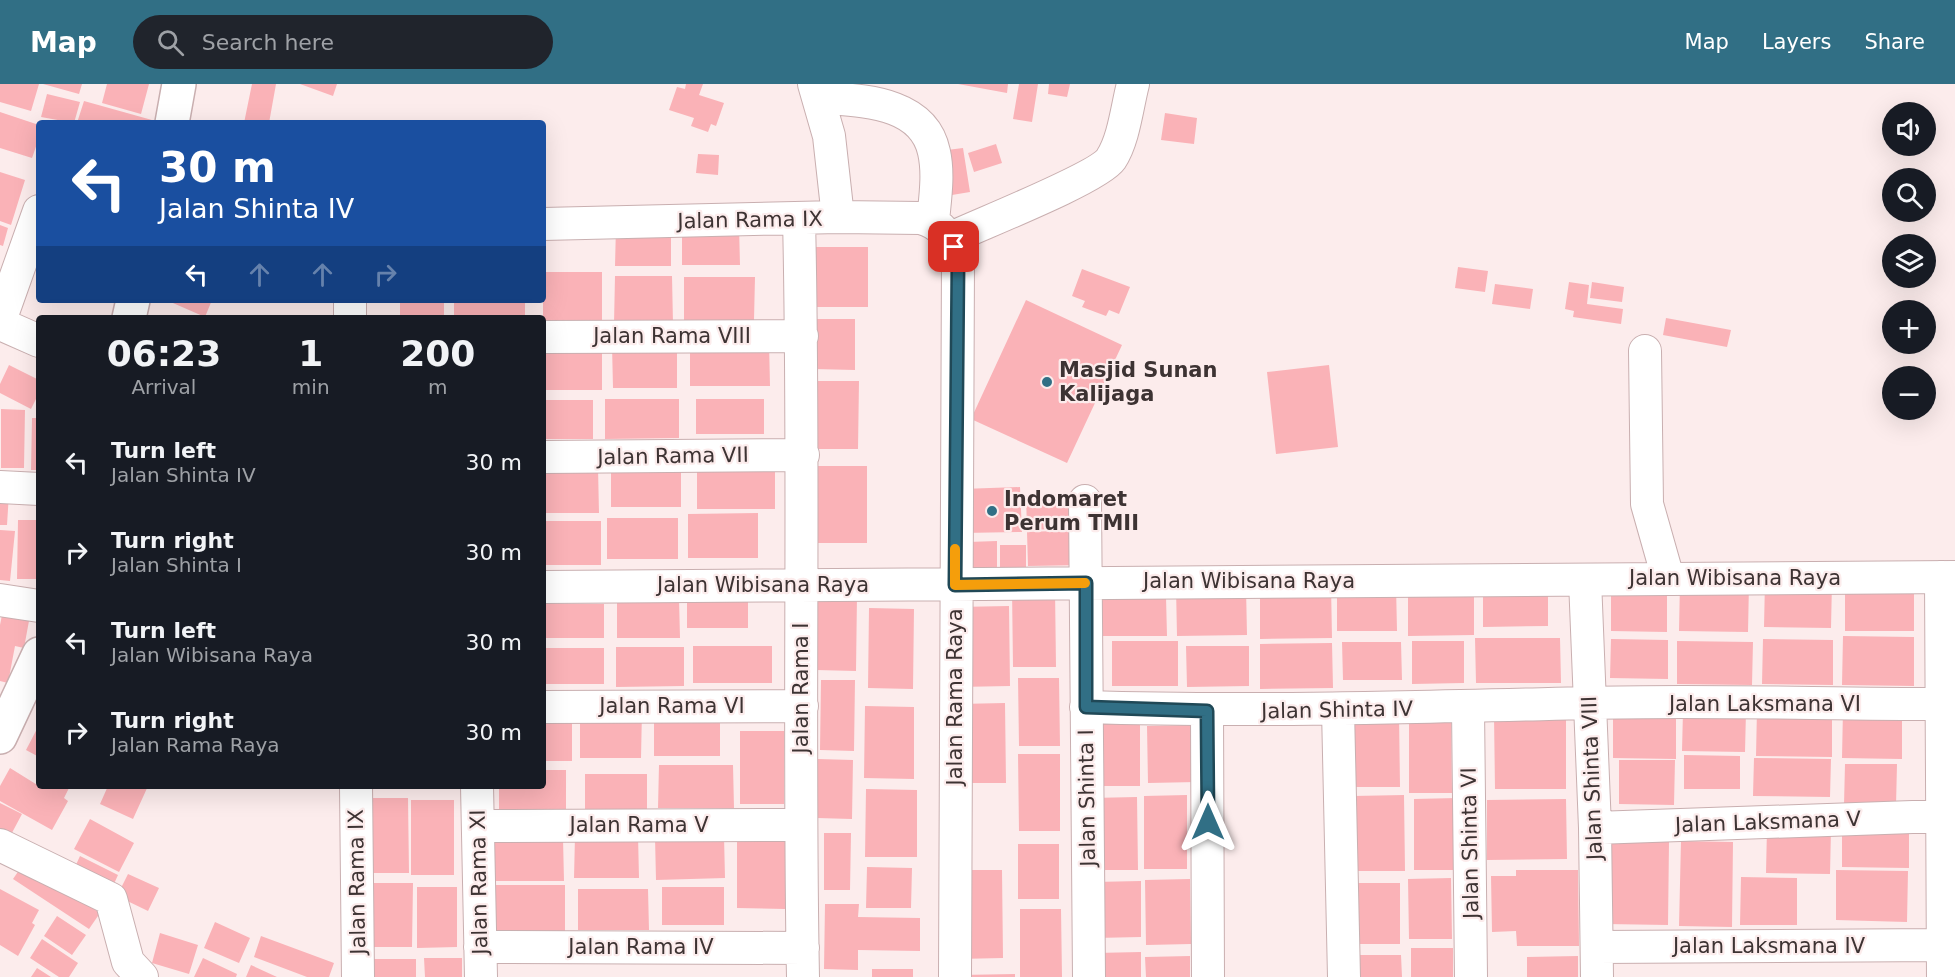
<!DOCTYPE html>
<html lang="en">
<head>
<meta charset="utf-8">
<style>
  body { margin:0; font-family:"DejaVu Sans",sans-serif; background:#20242c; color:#f1f3f6; height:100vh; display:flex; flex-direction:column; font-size:22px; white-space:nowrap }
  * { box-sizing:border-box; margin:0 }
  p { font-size:20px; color:#9ea1a6 }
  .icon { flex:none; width:33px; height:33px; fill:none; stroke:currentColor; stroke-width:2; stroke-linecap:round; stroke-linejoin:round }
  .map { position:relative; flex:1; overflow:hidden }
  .drawer { position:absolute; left:36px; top:231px; width:510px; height:474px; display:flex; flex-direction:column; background:#171b24; border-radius:6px; box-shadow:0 6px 24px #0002 }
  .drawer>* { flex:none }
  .top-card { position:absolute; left:36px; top:36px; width:510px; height:183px; border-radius:6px; box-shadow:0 6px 24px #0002; background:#1a4fa0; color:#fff; overflow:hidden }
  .controls { position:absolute; left:1882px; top:18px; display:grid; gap:12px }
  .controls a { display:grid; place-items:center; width:54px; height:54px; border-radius:50%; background:#171b24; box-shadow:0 6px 24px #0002; font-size:30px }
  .pin { position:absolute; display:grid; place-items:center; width:51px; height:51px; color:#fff; margin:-26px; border-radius:12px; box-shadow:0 3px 9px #0006 }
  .me { position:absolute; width:66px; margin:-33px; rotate:0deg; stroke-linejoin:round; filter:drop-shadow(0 0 4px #0008) }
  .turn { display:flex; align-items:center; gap:21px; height:126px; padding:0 24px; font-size:27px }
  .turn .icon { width:78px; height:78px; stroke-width:2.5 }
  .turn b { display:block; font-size:42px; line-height:51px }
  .lanes { display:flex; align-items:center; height:57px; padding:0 24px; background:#0003; justify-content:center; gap:30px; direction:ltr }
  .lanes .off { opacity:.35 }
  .eta { display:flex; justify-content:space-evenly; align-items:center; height:102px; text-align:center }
  .eta b { font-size:36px; font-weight:600; line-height:42px }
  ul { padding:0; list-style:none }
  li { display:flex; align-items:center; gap:18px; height:90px; padding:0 24px }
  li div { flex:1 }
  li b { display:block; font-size:22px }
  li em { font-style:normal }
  header { display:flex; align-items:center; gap:36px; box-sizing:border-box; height:84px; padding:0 30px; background:#316f85; color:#fff }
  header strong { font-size:28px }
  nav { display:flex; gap:33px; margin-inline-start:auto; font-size:21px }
  .search { width:420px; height:54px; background:#20242c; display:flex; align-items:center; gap:15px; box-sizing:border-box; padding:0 21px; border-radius:33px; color:#9ea1a6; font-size:22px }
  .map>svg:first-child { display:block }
  .building { fill:#fab2b7 }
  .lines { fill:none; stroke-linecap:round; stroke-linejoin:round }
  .minor-casing { stroke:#c9afb0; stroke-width:34 }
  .secondary-casing { stroke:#c9afb0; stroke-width:36 }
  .minor { stroke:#fff; stroke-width:32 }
  .secondary { stroke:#fff; stroke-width:33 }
  .route-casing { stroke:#204856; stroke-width:15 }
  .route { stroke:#316f85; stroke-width:10 }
  .slow { stroke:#f59e0b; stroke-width:10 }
  .poi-dot { fill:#316f85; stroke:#fcecec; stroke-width:2 }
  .labels { text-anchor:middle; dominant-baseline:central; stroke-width:4.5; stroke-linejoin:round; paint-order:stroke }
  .street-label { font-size:21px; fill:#3d3333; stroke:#fcecec }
  .poi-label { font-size:21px; font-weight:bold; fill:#3d3333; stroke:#fcecec; text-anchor:start }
</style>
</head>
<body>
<header>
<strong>Map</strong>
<div class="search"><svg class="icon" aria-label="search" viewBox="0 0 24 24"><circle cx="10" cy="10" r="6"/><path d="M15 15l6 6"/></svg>Search here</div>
<nav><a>Map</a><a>Layers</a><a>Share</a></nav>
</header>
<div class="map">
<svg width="1955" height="893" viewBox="0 0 1955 893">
  <rect width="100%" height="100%" fill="#fcecec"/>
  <path class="building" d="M0 0H39L31 27 0 18Z
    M43 0H82L79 10Z
    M107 0H149L141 30 102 19Z
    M252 0H276L269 39H244Z
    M300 0H337L333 12Z
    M686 0H703L699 11 724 19 716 42 711 40 708 48 691 42 694 34 669 26 677 3 685 5Z
    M958 0H1008L1007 9Z
    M1019 0H1038L1032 38 1013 35Z
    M1049 0H1070L1067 13 1048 10Z
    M47 10 80 18 74 39 41 33Z
    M84 17 152 36V39H77Z
    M0 28 39 41V54L32 74 0 64Z
    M1165 29 1197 34 1194 60 1161 56Z
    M996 60 1002 79 974 88 968 69Z
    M963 64 970 108 946 112 939 67Z
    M698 70 719 71 718 91 696 89Z
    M0 88 25 96 11 141 0 137Z
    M0 141 8 144 3 162 0 161Z
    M682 141H739L740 181H682Z
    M616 142H671V182H615Z
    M814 163H868V223H814Z
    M1458 183 1488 187 1485 208 1455 204Z
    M1082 185 1130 203 1119 230 1109 226 1106 232 1082 223 1085 217 1072 212Z
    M543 188H602V237L543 236Z
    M615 192H672L673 240H614Z
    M684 193H755L754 236H684Z
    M1569 198 1589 201 1587 220 1623 225 1621 240 1573 233 1574 227 1565 225Z
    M1592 198 1624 203 1622 218 1590 214Z
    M1495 200 1533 205 1530 225 1492 220Z
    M166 216H212L205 233Z
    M400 216H444V233L400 232Z
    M454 216H525V234H454Z
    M1026 216 1122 261 1067 379 971 335Z
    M1666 234 1731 246 1727 263 1663 251Z
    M813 235H855V286L813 285Z
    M543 255H602V306H543Z
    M690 257H769L770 302H690Z
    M612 261H677V304H613Z
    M9 281 39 296V309L31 325 0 309V300Z
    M1329 281 1338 363 1276 370 1267 288Z
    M814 297H859L858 365H814Z
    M605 315H679V354L605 355Z
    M696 315H764V350H696Z
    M543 316H593V355H543Z
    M1 325 25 326 24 384H1Z
    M32 334H39V386H31Z
    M681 380V423H611V381Z
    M697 380H775V425H697Z
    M808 382H867V459H808Z
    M543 383H598L599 429H543Z
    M1020 403 1022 448 963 449 962 405Z
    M0 408 9 409 7 441H0Z
    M1082 410 1083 444 1027 446 1026 411Z
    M758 429V474H688V430Z
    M607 434H678V475H607Z
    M18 436H39V495H17Z
    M543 437H601V481H543Z
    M0 446 15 447 10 497 0 496Z
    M1083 446 1084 481 1028 482 1027 448Z
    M997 457V483L969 484 968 458Z
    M1000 461H1026V484H1000Z
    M1845 495 1914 497V547H1845Z
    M1548 497V542L1483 543V498Z
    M1765 497 1832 498 1831 544 1764 543Z
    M1680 498 1749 499 1748 548 1679 547Z
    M1474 500V551L1408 552V501Z
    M1260 501H1331L1332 554 1260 555Z
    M1396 501 1397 547H1337V502Z
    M1176 503H1246L1247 551 1177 552Z
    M1012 505H1055L1056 583H1013Z
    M1611 508 1667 509V548L1611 547Z
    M817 511H857L856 587 816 586Z
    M687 513H748V544H687Z
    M1100 513H1166L1167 552H1101Z
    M617 514H679L680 554H617Z
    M543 520H604V554H543Z
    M4 521 31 526 24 564 15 562 8 599 0 597V541Z
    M1009 522 1010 602 958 603 957 523Z
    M869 524 914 525 913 605 868 604Z
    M1843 552 1914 553V602L1842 601Z
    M1475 554H1560L1561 599H1476Z
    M1611 555 1668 556V595L1610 594Z
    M1763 555 1833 556V601L1762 600Z
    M1112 557H1178V602H1112Z
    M1412 557H1464V599L1412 600Z
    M1677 557 1753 558 1752 601 1677 600Z
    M1342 558H1401L1402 596H1343Z
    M1332 559 1333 604 1260 605V560Z
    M693 562H772V599H693Z
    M1186 562H1249V602L1187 603Z
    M616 563H684V602L616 603Z
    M543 564H604V600H543Z
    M1018 594H1059L1060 662H1019Z
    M821 596H855L854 667 820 666Z
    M1005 619 1006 699H960L959 620Z
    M865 622 914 623V695L864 694Z
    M720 625V672H654V626Z
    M1757 625 1832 626V673L1756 672Z
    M1843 625 1902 626V675L1842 674Z
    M580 626H642L641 674H580Z
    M1683 627H1746L1745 668 1682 667Z
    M1613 628 1676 629V675L1613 674Z
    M543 629H572V677H543Z
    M1409 629H1451L1452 709H1409Z
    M1352 630H1399L1400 703H1352Z
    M1494 632H1566V705H1495Z
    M1140 639V702H1093L1092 640Z
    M39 641V673L26 666Z
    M1196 641 1197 698 1148 699 1147 642Z
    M740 647H784V720H740Z
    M1018 670H1060V747H1019Z
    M1684 671 1740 672V705H1684Z
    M1754 674 1831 675 1830 713 1753 712Z
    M818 675 853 676 852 735 817 734Z
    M1619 676H1675L1674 721 1619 720Z
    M1845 680H1897L1896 722 1844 721Z
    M659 681H733L734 724H658Z
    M10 684 39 702H70L64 714 68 717 52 746 0 717V702Z
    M543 686H566V730L499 731V702H543Z
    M585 690H647V731H585Z
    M108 702H148L133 735 100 720Z
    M866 705 917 706V773H865Z
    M1187 711V785H1144V712Z
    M1404 711 1405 787H1354L1353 712Z
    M1137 713 1138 786H1092L1091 714Z
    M365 714H408L409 789H365Z
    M1457 714V786H1414V715Z
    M1566 715 1567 775 1487 776V716Z
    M411 716H454V791H411Z
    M0 719 22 730 6 760 0 756Z
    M90 735 134 759 119 788 74 765Z
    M1842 743H1909V784L1842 783Z
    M1767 744 1831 745 1830 790 1766 789Z
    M824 749H851L850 806H824Z
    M638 751 639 794H574L575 752Z
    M724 752 725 794 656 796 655 753Z
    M495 754H563L564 797H495Z
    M737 757H785V825L737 824Z
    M1681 757 1733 758 1732 843 1679 842Z
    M1607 758H1669L1668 841 1606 840Z
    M1018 760H1059V815H1018Z
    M80 772 118 791 113 802 75 783Z
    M24 779 100 829 89 845 13 795Z
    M867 783 912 784 911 824H866Z
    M957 786H1002L1003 874 958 875Z
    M1516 786H1578L1579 862H1517L1516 847 1492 848 1491 792H1516Z
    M1836 786 1908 787 1907 838 1836 836Z
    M128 790 159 804 148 827 117 812Z
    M1741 793 1797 794V841H1740Z
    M1451 794 1452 855H1409L1408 795Z
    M1190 795 1191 860 1146 861 1145 796Z
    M1141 797V853L1095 854 1094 798Z
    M372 799H413L412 863H372Z
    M1356 799H1400V860H1356Z
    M496 801H565V848H495Z
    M417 803H457V863L417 864Z
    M662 803H724V841H662Z
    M0 805 39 826 32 839 35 841 18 872 0 861Z
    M578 805H648L649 846H578Z
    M825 820H859L858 833 920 834V867L858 866V886L824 885Z
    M1020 825H1061L1062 893H1020Z
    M57 832 86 851 72 871 44 852Z
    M215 838 250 854 239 879 204 864Z
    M160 849 198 861 189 890 152 879Z
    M261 852 334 879 329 893H307L254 873Z
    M42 855 78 879 69 893H59L30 874Z
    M1411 864H1453V893H1411Z
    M1141 868V893H1095V869Z
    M1348 871H1401L1402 893H1349Z
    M1190 872V893H1146L1145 873Z
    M1578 872V893H1527V873Z
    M203 874 237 890 236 893H194Z
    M424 874H462V893H425Z
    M373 875H416V893H373Z
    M251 881 277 893H246Z
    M37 884 51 893H31Z
    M872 885H913V893H872Z
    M1015 890V893H960V891Z"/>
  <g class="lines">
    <defs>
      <path id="minor" d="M814 0 829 52 838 133
        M818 13C859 17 923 16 934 68 939 90 935 115 933 137
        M39 127 1 234 5 242 39 257
        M799 135C805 387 798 640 803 893
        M543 140 838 133 921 134C943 140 952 155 958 176L955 893
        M951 154C978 141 1098 94 1111 75 1124 55 1127 23 1133 0
        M350 216V234
        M543 253 802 252
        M1645 267 1647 420 1668 494
        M543 373 803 371
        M0 403 39 405
        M1085 417 1089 893
        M1941 493 1943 893
        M1585 496 1595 744 1597 893
        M543 503 1955 493
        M0 516 39 522
        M543 623 802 622
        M1086 623C1253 628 1420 623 1588 619 1705 616 1823 620 1941 620
        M1468 624 1471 893
        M1338 626 1344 893
        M1207 627 1208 893
        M356 702 358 893
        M477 702 481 893
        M478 742 800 741
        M1595 744 1941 732
        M0 761 111 815 128 878 142 893
        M480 863 803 864
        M1597 863 1942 861"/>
      <path id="secondary" d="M172 39 179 0
        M129 234 133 216
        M0 653 39 570"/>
    </defs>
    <use href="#minor" class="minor-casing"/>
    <use href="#secondary" class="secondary-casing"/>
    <use href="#minor" class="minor"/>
    <use href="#secondary" class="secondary"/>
  </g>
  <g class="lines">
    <defs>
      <path id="route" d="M954 163 958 176 955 501 1086 499V623L1207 627 1208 738"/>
    </defs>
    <use href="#route" class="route-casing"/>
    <use href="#route" class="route"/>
    <path class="slow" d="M955 465V501L1085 499"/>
  </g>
  <g class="poi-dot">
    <circle cx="1047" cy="298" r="6"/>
    <circle cx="992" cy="427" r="6"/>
  </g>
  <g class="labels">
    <g class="street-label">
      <text transform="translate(750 136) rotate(-1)">Jalan Rama IX</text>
      <text x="672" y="252">Jalan Rama VIII</text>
      <text transform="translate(673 372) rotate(-1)">Jalan Rama VII</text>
      <text x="1735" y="494">Jalan Wibisana Raya</text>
      <text x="1249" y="497">Jalan Wibisana Raya</text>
      <text x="763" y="501">Jalan Wibisana Raya</text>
      <text transform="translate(801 604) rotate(-90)">Jalan Rama I</text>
      <text transform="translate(955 613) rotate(-90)">Jalan Rama Raya</text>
      <text x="1765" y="620">Jalan Laksmana VI</text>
      <text x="672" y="622">Jalan Rama VI</text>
      <text transform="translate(1337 626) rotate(-1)">Jalan Shinta IV</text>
      <text transform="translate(1592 694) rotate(-92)">Jalan Shinta VIII</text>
      <text transform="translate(1087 714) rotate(-91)">Jalan Shinta I</text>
      <text transform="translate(1768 738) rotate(-2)">Jalan Laksmana V</text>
      <text x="639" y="741">Jalan Rama V</text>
      <text transform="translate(1470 759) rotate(-91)">Jalan Shinta VI</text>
      <text transform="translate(357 798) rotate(-91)">Jalan Rama IX</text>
      <text transform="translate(479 798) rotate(-91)">Jalan Rama XI</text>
      <text x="1769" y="862">Jalan Laksmana IV</text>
      <text x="641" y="863">Jalan Rama IV</text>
    </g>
    <g class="poi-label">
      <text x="1059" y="286">Masjid Sunan<tspan x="1059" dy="24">Kalijaga</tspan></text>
      <text x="1004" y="415">Indomaret<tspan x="1004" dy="24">Perum TMII</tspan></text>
    </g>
  </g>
</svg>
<div class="controls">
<a><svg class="icon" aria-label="sound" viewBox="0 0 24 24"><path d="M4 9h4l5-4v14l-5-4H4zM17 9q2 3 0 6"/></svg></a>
<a><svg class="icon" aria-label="search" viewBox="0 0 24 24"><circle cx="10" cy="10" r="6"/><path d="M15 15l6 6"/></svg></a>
<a><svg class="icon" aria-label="layers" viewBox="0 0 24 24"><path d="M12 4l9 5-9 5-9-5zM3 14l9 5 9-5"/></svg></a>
<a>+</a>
<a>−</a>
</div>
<div class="pin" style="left:954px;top:163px;background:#d93025"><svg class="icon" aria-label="arrive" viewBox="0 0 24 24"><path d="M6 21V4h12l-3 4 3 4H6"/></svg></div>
<svg class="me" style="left:1208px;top:738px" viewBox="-20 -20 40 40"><path d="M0-17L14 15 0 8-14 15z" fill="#316f85" stroke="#fff" stroke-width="4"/></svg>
<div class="top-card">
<div class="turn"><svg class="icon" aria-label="left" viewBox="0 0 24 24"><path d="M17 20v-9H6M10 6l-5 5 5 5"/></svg><div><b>30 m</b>Jalan Shinta IV</div></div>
<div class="lanes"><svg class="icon" aria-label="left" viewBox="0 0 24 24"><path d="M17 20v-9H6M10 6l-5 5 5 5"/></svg><svg class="icon off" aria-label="ahead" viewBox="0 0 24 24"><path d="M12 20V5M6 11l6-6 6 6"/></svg><svg class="icon off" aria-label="ahead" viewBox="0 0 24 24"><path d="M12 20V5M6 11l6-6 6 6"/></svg><svg class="icon off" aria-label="right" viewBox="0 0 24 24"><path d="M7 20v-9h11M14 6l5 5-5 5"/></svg></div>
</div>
<section class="drawer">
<div class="eta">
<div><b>06:23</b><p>Arrival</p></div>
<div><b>1</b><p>min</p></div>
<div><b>200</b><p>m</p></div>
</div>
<ul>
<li><svg class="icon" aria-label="left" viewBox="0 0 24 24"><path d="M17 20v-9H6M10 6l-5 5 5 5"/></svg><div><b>Turn left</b><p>Jalan Shinta IV</p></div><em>30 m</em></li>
<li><svg class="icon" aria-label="right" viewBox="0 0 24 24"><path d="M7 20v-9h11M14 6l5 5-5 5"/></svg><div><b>Turn right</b><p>Jalan Shinta I</p></div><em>30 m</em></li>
<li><svg class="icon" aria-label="left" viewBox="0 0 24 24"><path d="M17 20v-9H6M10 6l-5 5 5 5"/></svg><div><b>Turn left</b><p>Jalan Wibisana Raya</p></div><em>30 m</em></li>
<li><svg class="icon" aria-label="right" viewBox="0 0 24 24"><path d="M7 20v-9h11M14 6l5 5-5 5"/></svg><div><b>Turn right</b><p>Jalan Rama Raya</p></div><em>30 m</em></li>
</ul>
</section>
</div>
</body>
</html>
